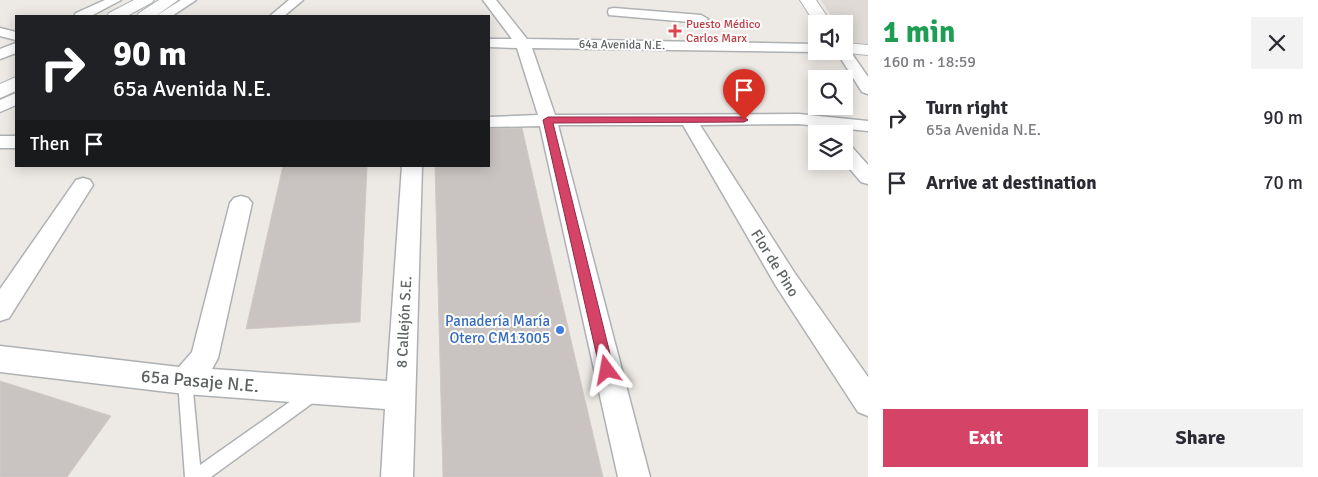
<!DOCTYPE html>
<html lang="en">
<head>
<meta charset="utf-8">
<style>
  body { margin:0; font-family:Signika,sans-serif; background:#f2f2f3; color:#2b2b33; height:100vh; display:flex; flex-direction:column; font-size:19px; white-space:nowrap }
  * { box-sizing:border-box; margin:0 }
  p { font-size:16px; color:#7c7c81 }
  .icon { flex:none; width:28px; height:28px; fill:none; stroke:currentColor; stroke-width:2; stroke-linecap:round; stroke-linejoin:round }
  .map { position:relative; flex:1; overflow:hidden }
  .panel { display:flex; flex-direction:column; background:#fff; width:450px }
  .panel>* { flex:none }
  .top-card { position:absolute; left:15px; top:15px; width:475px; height:152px; border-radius:0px; box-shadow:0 2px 12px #0003; background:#202124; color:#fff; overflow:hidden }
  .controls { position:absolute; left:808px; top:15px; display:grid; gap:10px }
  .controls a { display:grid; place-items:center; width:45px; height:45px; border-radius:0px; background:#fff; box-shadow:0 2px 12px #0003; font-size:25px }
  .pin { position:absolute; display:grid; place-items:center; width:42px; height:42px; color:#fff; margin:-51px -21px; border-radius:50% 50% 50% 0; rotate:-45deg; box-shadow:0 0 5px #0007 }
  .pin .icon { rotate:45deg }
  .me { position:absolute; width:55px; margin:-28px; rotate:347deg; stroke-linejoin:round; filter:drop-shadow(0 0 4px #0008) }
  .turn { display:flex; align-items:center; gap:18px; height:105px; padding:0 15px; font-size:22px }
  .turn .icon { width:65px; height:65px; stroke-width:2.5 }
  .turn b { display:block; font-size:35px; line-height:42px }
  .then { display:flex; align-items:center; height:48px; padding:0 15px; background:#0003; gap:10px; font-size:19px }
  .round { display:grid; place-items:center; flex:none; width:52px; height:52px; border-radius:0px; background:#f2f2f3 }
  .head { display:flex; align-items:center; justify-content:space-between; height:85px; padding:0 15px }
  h1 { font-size:30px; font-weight:800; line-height:38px; color:#1e9e55 }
  .cta { display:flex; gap:10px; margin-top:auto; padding:10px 15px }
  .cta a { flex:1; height:58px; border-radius:0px; background:#d54367; color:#fff; font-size:20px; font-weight:800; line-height:58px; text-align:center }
  .cta a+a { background:#f2f2f3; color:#2b2b33 }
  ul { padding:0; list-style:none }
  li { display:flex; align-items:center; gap:15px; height:65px; padding:0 15px }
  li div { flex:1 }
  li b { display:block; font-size:19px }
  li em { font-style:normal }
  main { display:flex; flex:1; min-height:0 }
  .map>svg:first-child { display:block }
  .education { fill:#e0dad6 }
  .building { fill:#c9c4c1; stroke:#d1c9c4 }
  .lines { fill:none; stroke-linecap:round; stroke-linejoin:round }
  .lane-casing { stroke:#aeb1b3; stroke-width:3 }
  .street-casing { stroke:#aeb1b3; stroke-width:3 }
  .secondary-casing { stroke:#afb4b6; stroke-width:2 }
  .lane { fill:#fff; fill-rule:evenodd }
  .street { fill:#fff; fill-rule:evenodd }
  .secondary { fill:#fff; fill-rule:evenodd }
  .route { fill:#d54367; stroke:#8a2c43 }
  .health-dot { fill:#e0444e; stroke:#fff; stroke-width:2 }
  .shop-dot { fill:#3f7fe0; stroke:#fff; stroke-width:2 }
  .labels { text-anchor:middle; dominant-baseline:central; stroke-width:4; stroke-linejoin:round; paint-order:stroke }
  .far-health-label { font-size:12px; fill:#be3a42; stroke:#fff; text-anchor:start }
  .far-street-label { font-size:12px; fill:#5d6263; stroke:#fff }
  .street-label { font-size:15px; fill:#5d6263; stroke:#fff }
  .shop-label { font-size:15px; fill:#366cbe; stroke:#fff; text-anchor:end }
  .near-street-label { font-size:18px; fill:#5d6263; stroke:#fff }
</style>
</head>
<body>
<main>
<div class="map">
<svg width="868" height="477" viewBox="0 0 868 477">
  <rect width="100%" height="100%" fill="#ede9e5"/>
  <path class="education" d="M821 0H868V44L848 42 844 35V24H837Z"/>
  <path class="building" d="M522 128 543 221 603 477H443L435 166H489V129Z
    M283 166H367L360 322 246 329Z
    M0 381 111 416 67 477H0Z"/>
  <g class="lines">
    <defs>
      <path id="lane" d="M185 374 190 376 192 381 200 465 308 389 313 387 318 389 320 394 318 399 211 477H185L178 381 180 376Z"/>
      <path id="street" d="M105 0H121L91 16H74L76 13Z
        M181 0H196L172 16H156Z
        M289 0H303L284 16H270Z
        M483 0H496L527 39 816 44V51H820L816 52 532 48 555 115 799 114 868 121V131L799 124 700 125 794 272 868 377V416L858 412 776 286 683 125H558L650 477H618L540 126 489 127V117L538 115 517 48 489 47V39H512Z
        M614 8 701 15 708 19 701 23 609 15 608 12 609 9Z
        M0 28 16 32V40L0 36Z
        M16 43V53L0 59V49Z
        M844 47 848 48 868 77V94L862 92 836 51H844Z
        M16 93V105L0 112V100Z
        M0 136H16V148H0Z
        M844 144 851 146 868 165V184L861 182 843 161Z
        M402 166H422L413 477H381L385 409 185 394 0 372V346L179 367 192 352 230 203 234 198 241 196 248 198 252 203 218 358 212 369 387 381Z
        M83 178 90 180 93 185 9 318 0 321V289L76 180Z"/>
      <path id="secondary" d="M134 0H154L151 3 127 16H107L109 13Z
        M159 0H178L156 16H137L139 13Z
        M800 0H816L832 24 816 25Z
        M844 43 868 45V55L838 52 844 51Z
        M16 77V91L0 98V84Z"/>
    </defs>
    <use href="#lane" class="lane-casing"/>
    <use href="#street" class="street-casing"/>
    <use href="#secondary" class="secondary-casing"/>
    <use href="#lane" class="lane"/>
    <use href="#street" class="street"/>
    <use href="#secondary" class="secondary"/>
  </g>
  <path class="route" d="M548 117H744L748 120 744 122 553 123 614 370 612 375 607 377 602 375 600 370 543 120Z"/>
  <path class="health-dot" d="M672.5 23.5h5v5h5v5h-5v5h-5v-5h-5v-5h5z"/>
  <circle class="shop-dot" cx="560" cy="330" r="5"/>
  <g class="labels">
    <g class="far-health-label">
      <text x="686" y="24">Puesto Médico<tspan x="686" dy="14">Carlos Marx</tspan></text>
    </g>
    <g class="far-street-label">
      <text transform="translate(622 45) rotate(1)">64a Avenida N.E.</text>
    </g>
    <g class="street-label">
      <text transform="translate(775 263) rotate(58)">Flor de Pino</text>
      <text transform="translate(404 322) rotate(-87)">8 Callejón S.E.</text>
    </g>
    <g class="shop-label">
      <text x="550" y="321">Panadería María<tspan x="550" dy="17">Otero CM13005</tspan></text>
    </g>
    <g class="near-street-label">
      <text transform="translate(200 381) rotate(5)">65a Pasaje N.E.</text>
    </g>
  </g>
</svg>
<div class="controls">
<a><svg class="icon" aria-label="sound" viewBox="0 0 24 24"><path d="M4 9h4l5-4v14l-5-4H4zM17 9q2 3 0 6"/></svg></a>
<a><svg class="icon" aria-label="search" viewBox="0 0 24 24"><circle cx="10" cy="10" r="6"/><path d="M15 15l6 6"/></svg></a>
<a><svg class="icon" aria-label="layers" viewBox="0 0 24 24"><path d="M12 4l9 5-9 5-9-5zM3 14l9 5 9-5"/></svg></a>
</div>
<div class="pin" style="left:744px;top:120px;background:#d93025"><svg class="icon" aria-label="arrive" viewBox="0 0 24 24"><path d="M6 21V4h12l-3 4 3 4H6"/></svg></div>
<svg class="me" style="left:607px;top:370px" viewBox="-20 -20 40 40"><path d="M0-17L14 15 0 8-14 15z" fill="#d54367" stroke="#fff" stroke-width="4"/></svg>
<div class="top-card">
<div class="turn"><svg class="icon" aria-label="right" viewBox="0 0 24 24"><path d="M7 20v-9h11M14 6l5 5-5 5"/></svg><div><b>90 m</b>65a Avenida N.E.</div></div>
<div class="then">Then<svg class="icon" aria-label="arrive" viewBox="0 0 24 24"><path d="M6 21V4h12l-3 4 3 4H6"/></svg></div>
</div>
</div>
<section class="panel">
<div class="head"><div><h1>1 min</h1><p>160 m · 18:59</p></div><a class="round"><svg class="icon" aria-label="close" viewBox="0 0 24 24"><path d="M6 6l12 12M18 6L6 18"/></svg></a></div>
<ul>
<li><svg class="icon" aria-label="right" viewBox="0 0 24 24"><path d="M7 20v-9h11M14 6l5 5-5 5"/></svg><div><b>Turn right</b><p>65a Avenida N.E.</p></div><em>90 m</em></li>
<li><svg class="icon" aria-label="arrive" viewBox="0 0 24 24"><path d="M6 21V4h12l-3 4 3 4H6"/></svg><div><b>Arrive at destination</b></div><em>70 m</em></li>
</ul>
<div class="cta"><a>Exit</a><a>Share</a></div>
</section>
</main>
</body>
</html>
